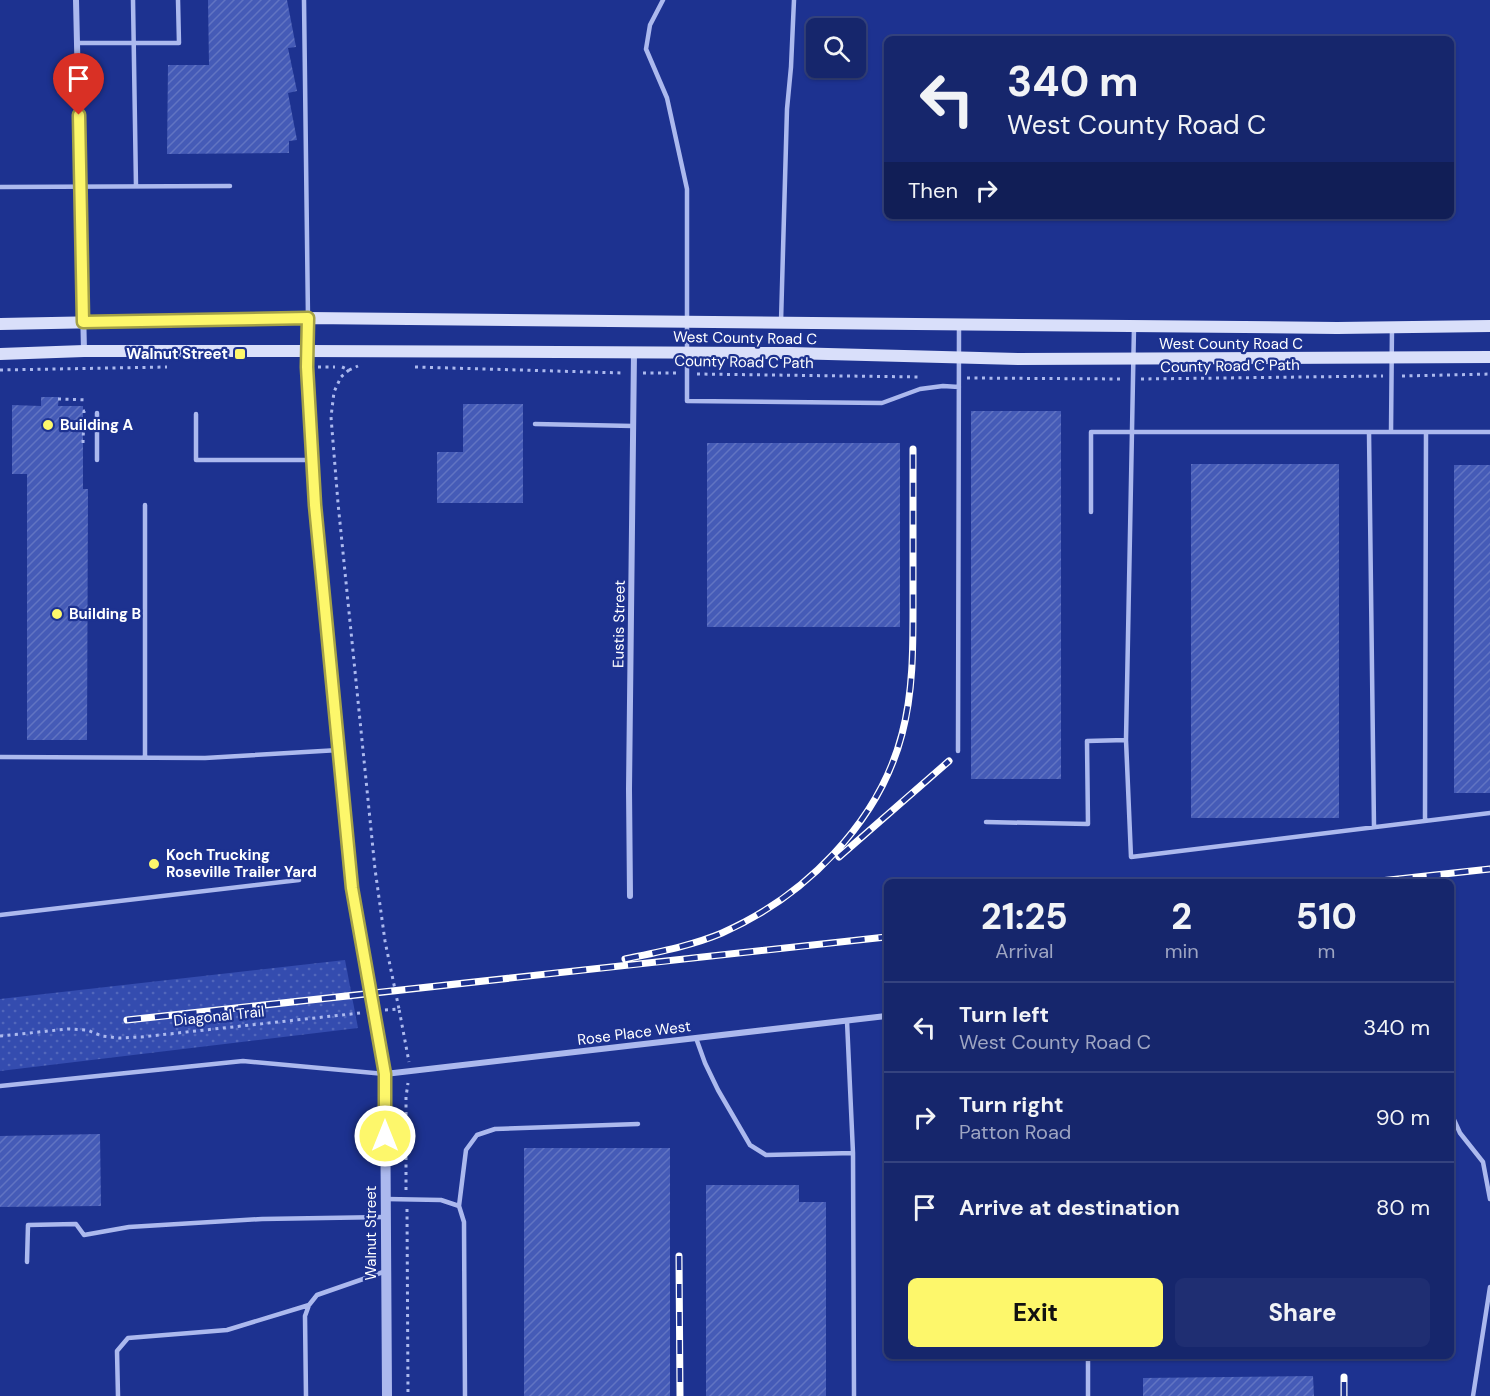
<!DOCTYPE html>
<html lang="en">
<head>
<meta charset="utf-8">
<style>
  body { margin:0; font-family:"DM Sans",sans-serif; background:#1f2e72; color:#f1f3f6; height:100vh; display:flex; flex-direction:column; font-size:22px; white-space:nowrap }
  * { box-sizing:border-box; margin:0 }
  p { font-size:20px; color:#9ea5c2 }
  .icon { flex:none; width:33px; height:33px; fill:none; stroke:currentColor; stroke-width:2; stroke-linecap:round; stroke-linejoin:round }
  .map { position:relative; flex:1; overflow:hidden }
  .side { position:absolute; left:884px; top:879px; width:570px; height:480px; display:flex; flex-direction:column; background:#16266c; border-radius:9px; box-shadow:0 2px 4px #0004,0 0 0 2px #35437f }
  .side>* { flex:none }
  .guide { position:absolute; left:884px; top:36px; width:570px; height:183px; border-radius:9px; box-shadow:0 2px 4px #0004,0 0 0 2px #35437f; background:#16266c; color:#f1f3f6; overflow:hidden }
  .controls { position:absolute; left:806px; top:18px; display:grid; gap:12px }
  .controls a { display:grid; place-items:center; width:60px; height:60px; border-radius:9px; background:#16266c; box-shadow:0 2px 4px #0004,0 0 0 2px #35437f; font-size:30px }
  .pin { position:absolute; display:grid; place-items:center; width:51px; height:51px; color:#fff; margin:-62px -26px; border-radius:50% 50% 50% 0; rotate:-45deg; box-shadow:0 0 6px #0007 }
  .pin .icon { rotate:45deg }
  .me { position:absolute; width:66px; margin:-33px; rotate:0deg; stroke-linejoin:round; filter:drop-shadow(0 0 4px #0008) }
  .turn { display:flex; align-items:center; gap:21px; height:126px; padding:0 24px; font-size:27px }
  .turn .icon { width:78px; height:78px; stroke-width:2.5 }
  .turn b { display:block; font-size:42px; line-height:51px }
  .then { display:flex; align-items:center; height:57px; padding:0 24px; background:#0003; gap:12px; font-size:22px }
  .eta { display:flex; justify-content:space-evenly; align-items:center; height:102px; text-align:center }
  .eta b { font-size:36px; font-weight:800; line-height:42px }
  .primary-button { display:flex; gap:12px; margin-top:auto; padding:12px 24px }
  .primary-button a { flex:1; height:69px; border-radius:9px; background:#fdf76b; color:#111; font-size:24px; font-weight:800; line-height:69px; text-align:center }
  .primary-button a+a { background:#1f2e72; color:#f1f3f6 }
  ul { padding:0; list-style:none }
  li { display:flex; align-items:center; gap:18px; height:90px; padding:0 24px; border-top:2px solid #35437f }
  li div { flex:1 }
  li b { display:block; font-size:22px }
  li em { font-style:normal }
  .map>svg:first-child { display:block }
  .park { fill:url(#park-dots) }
  .building { fill:url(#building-hatch) }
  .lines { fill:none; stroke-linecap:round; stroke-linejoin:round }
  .path { stroke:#acb9ee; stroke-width:3; stroke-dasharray:3 4.5; stroke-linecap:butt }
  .service { stroke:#acb9ee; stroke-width:4.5 }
  .minor { stroke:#acb9ee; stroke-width:6 }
  .tertiary { stroke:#acb9ee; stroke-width:10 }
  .secondary { stroke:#d9dffa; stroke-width:12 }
  .rail-casing { stroke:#fff; stroke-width:7 }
  .rail { stroke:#1d3290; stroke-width:4.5; stroke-dasharray:14; stroke-linecap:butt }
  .route-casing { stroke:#a4a146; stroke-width:15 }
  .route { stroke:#fdf76b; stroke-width:10 }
  .poi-dot { fill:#fdf76b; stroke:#1d3290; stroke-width:2 }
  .labels { text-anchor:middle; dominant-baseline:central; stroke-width:4.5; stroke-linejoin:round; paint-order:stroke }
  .street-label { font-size:15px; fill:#fff; stroke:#1d3290 }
  .poi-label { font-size:15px; font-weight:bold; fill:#fff; stroke:#1d3290; text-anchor:start }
</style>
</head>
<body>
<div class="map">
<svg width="1490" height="1396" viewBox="0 0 1490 1396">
  <defs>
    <pattern id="park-dots" width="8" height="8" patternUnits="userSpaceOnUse" patternTransform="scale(1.5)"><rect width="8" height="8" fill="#344caf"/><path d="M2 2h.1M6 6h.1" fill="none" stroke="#5267bb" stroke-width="1.8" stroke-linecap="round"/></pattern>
    <pattern id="building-hatch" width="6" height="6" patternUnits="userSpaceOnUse" patternTransform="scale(1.5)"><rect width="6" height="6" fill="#455bb7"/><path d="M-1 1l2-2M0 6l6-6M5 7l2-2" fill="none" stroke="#6174c2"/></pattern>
  </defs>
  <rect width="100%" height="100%" fill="#1d3290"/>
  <path class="park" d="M345 960 358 1028 0 1071V999Z"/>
  <path class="building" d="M208 0H287L296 47 288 48 297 91 288 93 297 140 289 141V153L167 154 168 65H209Z
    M41 397H59L58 406H83V489H88L87 740H27V474H12V405L41 406Z
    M463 404H523V503H437V452H463Z
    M971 411H1061V779H971Z
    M707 443H900V627H707Z
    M1191 464H1339V818H1191Z
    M1454 465H1490V793H1454Z
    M100 1134 101 1206 0 1207V1136Z
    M524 1148H670V1396H524Z
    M706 1185H799V1202H826V1396H706Z
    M1313 1376 1314 1396H1143V1378Z"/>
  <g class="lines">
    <path class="path" d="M318 367H335
      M342 367 349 370 358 366
      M415 367 624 373
      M0 370 167 367
      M349 370 341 377 334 392 331 417 338 503 375 869 385 941 399 1009
      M643 373H678
      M697 374 921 377
      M1402 376 1490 374
      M967 378 1122 379
      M1141 379 1383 376
      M58 399 88 400
      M83 443 84 411H88
      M385 1010 399 1009 409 1062
      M0 1036 68 1029 87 1030 102 1036 119 1038 141 1037 360 1013
      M406 1190V1097L408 1083
      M407 1209 408 1396"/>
    <path class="service" d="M133 0 136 186
      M304 0 308 318
      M663 0 650 25 646 49 667 98 687 189V401L882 403 920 389 943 386 959 387
      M77 43H179L178 0
      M0 187 230 186
      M781 322 787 109 791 67 794 0
      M1134 327 1126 740 1131 857 1490 813
      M196 414V460H311
      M535 424 633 426
      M1369 432 1374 827
      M1391 432 1392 327
      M97 460V413
      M145 505V757
      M1091 512V432H1490
      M958 751 959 325
      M0 757 205 758 339 750
      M1425 821 1426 432
      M986 822 1088 824 1087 741 1126 740
      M0 915 299 880
      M696 1038 705 1063 718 1090 750 1145 766 1155 853 1153 847 1021
      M0 1086 243 1061 385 1074
      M1450 1111 1460 1133 1483 1162 1490 1199
      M853 1153 854 1396
      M386 1199 441 1200 459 1206 464 1222 465 1396
      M459 1206 466 1150 477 1135 495 1129 638 1124
      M27 1262 28 1225 76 1224 84 1235 129 1227 262 1219 386 1217
      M1088 1356V1396
      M118 1396 117 1351 128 1338 227 1330 309 1305
      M306 1396 305 1316 309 1305 317 1295 386 1271
      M1473 1396 1490 1287"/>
    <path class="minor" d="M76 0 84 351
      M630 896 629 789 634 352
      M385 1074 886 1016"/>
    <path class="tertiary" d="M308 318 307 367 311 460 352 888 385 1074 387 1396"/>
    <path class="secondary" d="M0 324 308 318 1337 328 1490 326
      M0 354 84 351H307L790 353 1018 359 1490 357"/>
    <defs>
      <path id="rail" d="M839 857 949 761
        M1371 882 1490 869
        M625 959C658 952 691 946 722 933 804 897 879 823 902 734 914 689 913 641 913 594 913 546 913 498 913 449
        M127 1020 886 937
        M679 1256 680 1396
        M1344 1396V1377"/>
    </defs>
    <use href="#rail" class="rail-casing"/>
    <use href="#rail" class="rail"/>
  </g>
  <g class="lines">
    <defs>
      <path id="route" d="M79 115 83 322 308 318 307 367 315 505 352 888 385 1074V1136"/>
    </defs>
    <use href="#route" class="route-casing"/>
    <use href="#route" class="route"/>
  </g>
  <g class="poi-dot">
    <rect x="234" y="348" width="12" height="12" rx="3"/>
    <circle cx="48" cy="425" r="6"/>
    <circle cx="57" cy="614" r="6"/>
    <circle cx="154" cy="864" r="6"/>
  </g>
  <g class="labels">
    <g class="street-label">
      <text transform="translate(745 338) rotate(1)">West County Road C</text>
      <text x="1231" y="344">West County Road C</text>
      <text transform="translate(744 362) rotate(1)">County Road C Path</text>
      <text transform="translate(1230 366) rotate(-1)">County Road C Path</text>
      <text transform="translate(619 624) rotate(-89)">Eustis Street</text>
      <text transform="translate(219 1016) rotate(-6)">Diagonal Trail</text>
      <text transform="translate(634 1033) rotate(-7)">Rose Place West</text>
      <text transform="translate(371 1233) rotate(-90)">Walnut Street</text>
    </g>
    <g class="poi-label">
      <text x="228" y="354" text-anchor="end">Walnut Street</text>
      <text x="60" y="425">Building A</text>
      <text x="69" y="614">Building B</text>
      <text x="166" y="855">Koch Trucking<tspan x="166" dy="17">Roseville Trailer Yard</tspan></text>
    </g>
  </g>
</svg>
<div class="controls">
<a><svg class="icon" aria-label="search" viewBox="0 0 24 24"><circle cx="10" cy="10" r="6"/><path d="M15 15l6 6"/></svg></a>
</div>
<div class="pin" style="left:79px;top:115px;background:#d93025"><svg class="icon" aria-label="arrive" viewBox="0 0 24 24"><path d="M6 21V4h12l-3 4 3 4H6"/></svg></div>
<svg class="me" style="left:385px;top:1136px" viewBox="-20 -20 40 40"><circle r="17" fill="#fdf76b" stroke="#fff" stroke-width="3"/><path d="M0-11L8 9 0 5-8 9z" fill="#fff"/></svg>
<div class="guide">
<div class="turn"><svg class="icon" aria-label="left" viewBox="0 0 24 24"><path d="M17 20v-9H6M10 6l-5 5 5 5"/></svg><div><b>340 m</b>West County Road C</div></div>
<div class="then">Then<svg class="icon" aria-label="right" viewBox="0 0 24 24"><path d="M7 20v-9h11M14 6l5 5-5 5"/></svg></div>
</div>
<section class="side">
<div class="eta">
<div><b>21:25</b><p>Arrival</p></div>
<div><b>2</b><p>min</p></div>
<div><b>510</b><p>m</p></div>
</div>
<ul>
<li><svg class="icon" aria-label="left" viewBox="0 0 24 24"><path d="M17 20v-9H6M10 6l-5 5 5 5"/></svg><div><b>Turn left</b><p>West County Road C</p></div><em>340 m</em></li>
<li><svg class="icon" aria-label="right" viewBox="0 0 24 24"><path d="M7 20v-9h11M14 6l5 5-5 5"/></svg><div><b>Turn right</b><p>Patton Road</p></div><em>90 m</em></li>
<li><svg class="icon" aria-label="arrive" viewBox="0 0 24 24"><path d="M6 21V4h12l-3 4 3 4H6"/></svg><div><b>Arrive at destination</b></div><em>80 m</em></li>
</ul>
<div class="primary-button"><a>Exit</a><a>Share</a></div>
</section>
</div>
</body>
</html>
